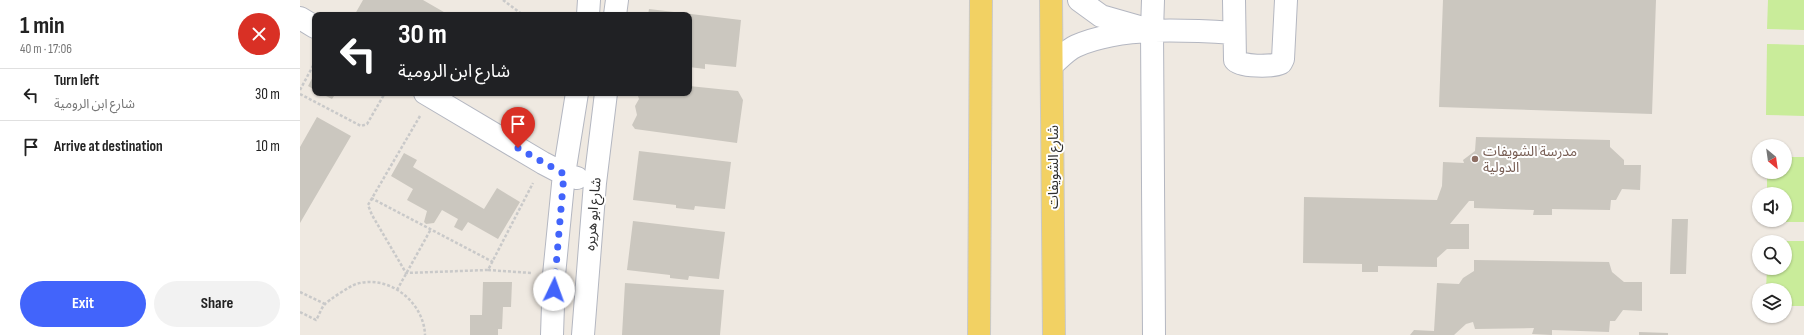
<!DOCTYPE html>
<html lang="en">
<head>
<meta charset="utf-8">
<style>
  body { margin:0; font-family:"Sofia Sans Condensed","Noto Sans Arabic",sans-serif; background:#f2f2f2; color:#222; height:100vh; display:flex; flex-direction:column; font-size:15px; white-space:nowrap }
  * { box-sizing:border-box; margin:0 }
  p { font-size:13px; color:#767676 }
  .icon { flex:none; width:22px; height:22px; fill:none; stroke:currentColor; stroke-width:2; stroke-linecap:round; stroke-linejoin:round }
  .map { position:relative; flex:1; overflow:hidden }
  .drawer { display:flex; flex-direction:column; background:#fff; width:300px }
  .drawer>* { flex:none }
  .guide { position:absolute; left:12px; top:12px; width:380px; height:84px; border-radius:8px; box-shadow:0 1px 3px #0004; background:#202124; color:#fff; overflow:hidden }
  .needle { width:26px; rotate:151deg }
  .buttons { position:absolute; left:1452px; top:139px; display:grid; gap:8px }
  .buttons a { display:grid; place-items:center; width:40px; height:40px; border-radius:50%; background:#fff; box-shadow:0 1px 3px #0004; font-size:20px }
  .pin { position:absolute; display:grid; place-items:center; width:34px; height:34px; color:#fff; margin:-41px -17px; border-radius:50% 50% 50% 0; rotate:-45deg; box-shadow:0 0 4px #0007 }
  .pin .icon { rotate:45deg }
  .me { position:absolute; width:44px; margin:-22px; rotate:3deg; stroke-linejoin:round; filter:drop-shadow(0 0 3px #0008) }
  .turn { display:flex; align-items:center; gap:14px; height:84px; padding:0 20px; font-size:18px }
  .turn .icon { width:52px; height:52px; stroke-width:2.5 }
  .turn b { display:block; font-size:28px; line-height:34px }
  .round { display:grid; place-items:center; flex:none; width:42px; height:42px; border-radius:21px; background:#f2f2f2 }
  .overview { display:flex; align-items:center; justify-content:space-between; height:68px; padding:0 20px }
  h1 { font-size:24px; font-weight:700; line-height:30px }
  .button { display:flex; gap:8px; margin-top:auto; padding:8px 20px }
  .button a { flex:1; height:46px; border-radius:24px; background:#4264fb; color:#fff; font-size:16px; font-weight:700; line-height:46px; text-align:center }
  .button a+a { background:#f2f2f2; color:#222 }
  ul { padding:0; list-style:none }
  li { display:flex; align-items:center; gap:12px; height:52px; padding:0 20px; border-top:1px solid #e0e0e0 }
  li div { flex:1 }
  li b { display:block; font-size:15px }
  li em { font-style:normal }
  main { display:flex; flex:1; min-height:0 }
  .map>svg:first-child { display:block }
  .pitch { fill:#c9ec9a }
  .building { fill:#cbc7bf }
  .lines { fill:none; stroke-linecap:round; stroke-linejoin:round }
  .minor-casing { stroke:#b4b7c1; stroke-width:24 }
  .major-casing { stroke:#c9c9c9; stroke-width:24 }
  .path { stroke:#c9c9c9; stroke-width:2.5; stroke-dasharray:3 2; stroke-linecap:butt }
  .minor { stroke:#fff; stroke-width:22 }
  .major { stroke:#f2d163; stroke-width:22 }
  .route { stroke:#4264fb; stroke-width:7; stroke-dasharray:0 12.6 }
  .education-dot { fill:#8d6e63; stroke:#fff; stroke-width:1.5 }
  .labels { text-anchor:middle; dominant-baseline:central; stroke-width:4; stroke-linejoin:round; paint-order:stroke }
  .education-label { font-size:14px; fill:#785e54; stroke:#fff; text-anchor:start }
  .street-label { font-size:14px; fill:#2e2e2e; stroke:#fff }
</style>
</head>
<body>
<main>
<section class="drawer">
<div class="overview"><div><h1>1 min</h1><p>40 m · 17:06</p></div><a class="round" style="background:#d93025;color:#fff"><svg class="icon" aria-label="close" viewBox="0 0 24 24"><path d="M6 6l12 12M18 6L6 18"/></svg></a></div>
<ul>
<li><svg class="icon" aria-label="left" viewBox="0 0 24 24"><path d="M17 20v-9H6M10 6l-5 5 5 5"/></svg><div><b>Turn left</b><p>شارع ابن الرومية</p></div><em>30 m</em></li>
<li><svg class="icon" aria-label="arrive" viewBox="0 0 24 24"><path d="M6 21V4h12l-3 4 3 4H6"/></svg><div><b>Arrive at destination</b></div><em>10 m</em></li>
</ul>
<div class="button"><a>Exit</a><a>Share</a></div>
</section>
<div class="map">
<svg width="1504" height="335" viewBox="0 0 1504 335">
  <rect width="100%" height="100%" fill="#efe9e1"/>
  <path class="pitch" d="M1468 0H1504V30L1467 29Z
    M1467 44 1504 45V116L1466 115Z
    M1485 157H1504V222H1466V220H1485V194H1467V172H1485Z
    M1467 241H1504V306H1485V290H1466L1467 268H1485V242H1467Z"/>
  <path class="building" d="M63 0H123L149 15H57L55 14Z
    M1143 0H1356L1352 114 1139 107Z
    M349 9 441 20 436 67 405 64V69L389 67V15H348Z
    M15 73V90L8 86Z
    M389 86 438 91 443 100 437 143 335 129 332 125 337 115 335 106 339 99 337 93H389Z
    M20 93H36L32 99Z
    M17 117 51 136 0 223V147Z
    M1176 137 1310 140V147L1324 160V165H1341L1340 190 1322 189 1316 200H1311L1310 210 1252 209V215H1233L1234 210 1174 208V201H1169L1150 224H1169V249H1147L1137 258V267L1078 266V272H1062V264L1003 263 1004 197 1137 200 1142 186 1143 162 1164 163 1163 160 1175 151Z
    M339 151 431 162 425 209 395 206 394 210 376 208V205L333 200Z
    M104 153 117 160 113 167 184 209 197 188 220 202 198 239 168 222 162 231 154 227 158 219 142 210 134 223 126 224 124 222 127 211 107 200 113 189 91 176Z
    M1372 219H1388L1386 274H1370Z
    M333 221 425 232 419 279 389 276 388 280 370 278V275L327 270Z
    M1174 260 1309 262 1312 272 1324 282H1342V311L1323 310 1315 321H1310L1309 332 1252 330V335L1232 334 1234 328 1175 329 1173 322 1166 324 1154 335H1110L1114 330 1134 331 1137 283 1159 284 1163 278 1174 271Z
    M183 282H212L211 307H203L202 329H198V335H170V315H182Z
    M325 283 424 290 420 335H322Z
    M1339 332 1368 333V335H1339Z"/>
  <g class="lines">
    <defs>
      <path id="minor" d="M779 0 801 16 843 28
        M853 0 852 31 854 335
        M934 0 935 60C940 67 973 67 981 63L983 59 986 0
        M288 15 289 0
        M315 15 317 0
        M0 18 15 27
        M752 65C760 58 767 50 776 46 821 26 886 30 934 33
        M125 93 243 163 264 174 277 178
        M252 335 254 275 264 174 277 93
        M283 335 295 183 306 93"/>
      <path id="major" d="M751 0 754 335
        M679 335 681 0"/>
    </defs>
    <use href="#minor" class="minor-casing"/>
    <use href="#major" class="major-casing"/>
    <path class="path" d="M203 0 223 15
      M0 90 15 62
      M0 94 61 126 67 124 85 93
      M120 116 68 205 72 215 106 273 188 270 233 183
      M71 198 193 262
      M188 270 232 273
      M97 290 131 229
      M0 292 25 304
      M0 312 16 320C19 316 21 308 25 304 29 300 50 286 56 284 89 274 124 302 125 335"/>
    <use href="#minor" class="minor"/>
    <use href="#major" class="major"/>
  </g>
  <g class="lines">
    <path class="route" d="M218 148 264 174 254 290"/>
  </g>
  <circle class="education-dot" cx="1175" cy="159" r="4"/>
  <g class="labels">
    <g class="education-label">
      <text x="1183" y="151">مدرسة الشويفات<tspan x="1183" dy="16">الدولية</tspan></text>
    </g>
    <g class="street-label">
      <text transform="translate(753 167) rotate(-90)">شارع الشويفات</text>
      <text transform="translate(293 214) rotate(-85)">شارع ابو هريره</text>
    </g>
  </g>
</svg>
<div class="buttons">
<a><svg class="needle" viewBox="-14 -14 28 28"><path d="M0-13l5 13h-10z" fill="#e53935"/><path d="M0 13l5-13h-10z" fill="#767676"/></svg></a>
<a><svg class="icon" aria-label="sound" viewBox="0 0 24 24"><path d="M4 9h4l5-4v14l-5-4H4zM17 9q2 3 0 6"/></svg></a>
<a><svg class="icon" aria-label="search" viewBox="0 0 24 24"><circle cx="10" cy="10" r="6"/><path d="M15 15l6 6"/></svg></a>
<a><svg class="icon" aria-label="layers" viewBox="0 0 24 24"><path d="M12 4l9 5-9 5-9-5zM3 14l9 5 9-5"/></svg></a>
</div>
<div class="pin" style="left:218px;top:148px;background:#d93025"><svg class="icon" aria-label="arrive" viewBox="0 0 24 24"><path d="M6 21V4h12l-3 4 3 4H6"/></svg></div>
<svg class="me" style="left:254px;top:290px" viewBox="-20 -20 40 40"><circle r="19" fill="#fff"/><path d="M0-13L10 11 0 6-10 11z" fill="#4264fb"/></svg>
<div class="guide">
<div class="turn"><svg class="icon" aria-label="left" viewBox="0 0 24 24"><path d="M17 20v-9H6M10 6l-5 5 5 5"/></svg><div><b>30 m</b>شارع ابن الرومية</div></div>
</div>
</div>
</main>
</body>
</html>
